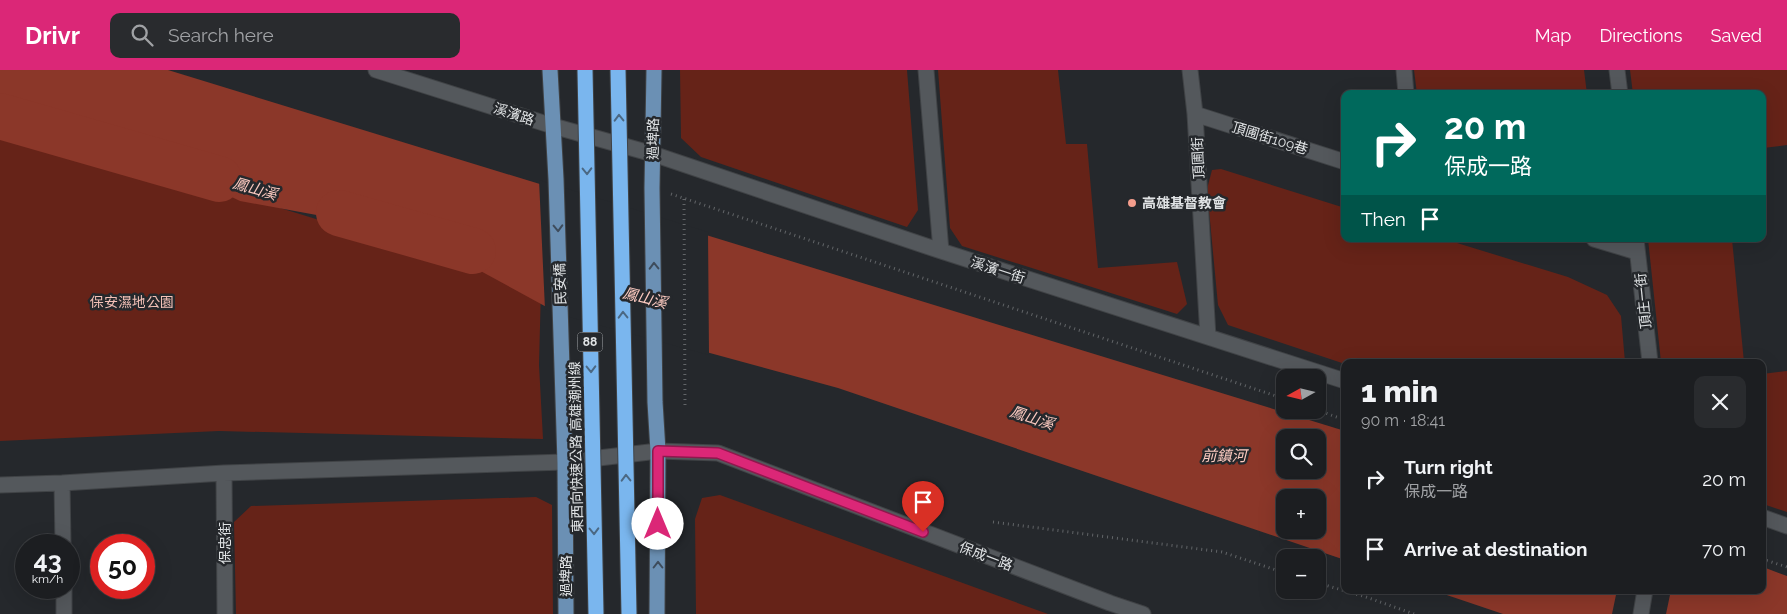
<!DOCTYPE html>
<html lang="en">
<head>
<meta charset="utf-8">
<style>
  body { margin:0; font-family:Raleway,"Noto Sans TC",sans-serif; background:#292b2e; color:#f1f3f6; height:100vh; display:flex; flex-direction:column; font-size:19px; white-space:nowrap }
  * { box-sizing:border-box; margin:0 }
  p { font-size:16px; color:#a0a2a5 }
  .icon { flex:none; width:28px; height:28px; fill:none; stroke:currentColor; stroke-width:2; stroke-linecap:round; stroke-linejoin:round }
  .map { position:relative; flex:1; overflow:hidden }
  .details { position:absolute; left:1341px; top:289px; width:425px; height:235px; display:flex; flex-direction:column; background:#1c1e21; border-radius:10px; box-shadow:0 5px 20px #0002,0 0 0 1px #3a3c3f }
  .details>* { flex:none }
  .guide { position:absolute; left:1341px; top:20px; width:425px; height:152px; border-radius:10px; box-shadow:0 5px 20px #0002,0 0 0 1px #3a3c3f; background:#00695c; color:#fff; overflow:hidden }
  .needle { width:32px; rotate:262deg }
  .controls { position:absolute; left:1276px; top:299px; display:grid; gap:10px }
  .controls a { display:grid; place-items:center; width:50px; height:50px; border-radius:10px; background:#1c1e21; box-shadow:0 5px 20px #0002,0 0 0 1px #3a3c3f; font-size:25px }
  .speed { position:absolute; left:15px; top:464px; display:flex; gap:10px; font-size:25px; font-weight:700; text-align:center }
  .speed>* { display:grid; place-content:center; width:65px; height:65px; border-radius:50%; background:#1c1e21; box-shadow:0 5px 20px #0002,0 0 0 1px #3a3c3f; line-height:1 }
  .speed small { font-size:12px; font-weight:400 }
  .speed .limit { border:8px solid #d22; background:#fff; color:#111 }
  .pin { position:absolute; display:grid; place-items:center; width:42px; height:42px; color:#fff; margin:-51px -21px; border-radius:50% 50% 50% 0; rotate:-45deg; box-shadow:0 0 5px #0007 }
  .pin .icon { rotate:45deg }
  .me { position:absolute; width:55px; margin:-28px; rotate:0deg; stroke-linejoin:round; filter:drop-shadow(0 0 4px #0008) }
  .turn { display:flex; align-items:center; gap:18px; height:105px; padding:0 20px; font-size:22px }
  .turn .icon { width:65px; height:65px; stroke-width:2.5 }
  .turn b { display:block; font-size:35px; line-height:42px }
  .then { display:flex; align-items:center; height:48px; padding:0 20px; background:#0003; gap:10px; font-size:19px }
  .round { display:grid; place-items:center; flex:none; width:52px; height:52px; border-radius:10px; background:#292b2e }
  .headline { display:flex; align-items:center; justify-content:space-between; height:85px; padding:0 20px }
  h1 { font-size:30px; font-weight:800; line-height:38px }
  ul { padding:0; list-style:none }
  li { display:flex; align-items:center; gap:15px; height:70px; padding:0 20px }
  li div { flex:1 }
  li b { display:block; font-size:19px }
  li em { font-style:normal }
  header { display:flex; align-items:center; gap:30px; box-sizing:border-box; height:70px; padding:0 25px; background:#db2777; color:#fff }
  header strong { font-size:24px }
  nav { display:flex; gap:28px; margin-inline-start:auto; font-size:18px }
  .search { width:350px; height:45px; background:#292b2e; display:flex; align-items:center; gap:12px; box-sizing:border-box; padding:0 18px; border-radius:10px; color:#a0a2a5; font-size:19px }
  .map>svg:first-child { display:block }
  .green { fill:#662318 }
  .water { fill:#8b3729; fill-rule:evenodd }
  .pier { fill:#25282c }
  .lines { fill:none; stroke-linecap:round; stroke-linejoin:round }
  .river { stroke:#8b3729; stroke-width:46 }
  .minor-casing { stroke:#404346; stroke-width:17 }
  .major-casing { stroke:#404346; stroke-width:17 }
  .path { stroke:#626568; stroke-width:3; stroke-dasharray:1 4; stroke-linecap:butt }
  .minor { stroke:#54585c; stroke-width:15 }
  .major { stroke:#6b90b4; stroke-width:15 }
  .highway-bridge-casing { stroke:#404346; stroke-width:17; stroke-linecap:butt }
  .highway-bridge { stroke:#7ab6ee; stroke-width:15 }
  .oneway { stroke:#4b6883 }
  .oneway2 { stroke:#3e4c5c }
  .route-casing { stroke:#8e194d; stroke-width:12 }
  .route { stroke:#db2777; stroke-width:9 }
  .poi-dot { fill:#f49d8c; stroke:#25282c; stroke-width:2 }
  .labels { text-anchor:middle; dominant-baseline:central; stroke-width:5; stroke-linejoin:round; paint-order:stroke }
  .shield { fill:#25282c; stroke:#a8abae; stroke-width:1 }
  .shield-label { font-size:12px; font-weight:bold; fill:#e0e3e5 }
  .street-label { font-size:14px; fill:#e0e3e5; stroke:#25282c }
  .poi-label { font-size:14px; font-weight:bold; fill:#e0e3e5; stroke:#25282c; text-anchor:start }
  .park-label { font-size:14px; fill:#f3c1b7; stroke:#25282c }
  .water-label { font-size:15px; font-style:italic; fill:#fdcbc1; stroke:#25282c }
</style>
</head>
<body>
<header>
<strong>Drivr</strong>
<div class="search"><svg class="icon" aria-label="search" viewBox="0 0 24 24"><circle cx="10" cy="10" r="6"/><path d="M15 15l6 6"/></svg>Search here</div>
<nav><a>Map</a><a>Directions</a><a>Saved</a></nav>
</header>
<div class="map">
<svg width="1787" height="544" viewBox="0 0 1787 544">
  <rect width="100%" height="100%" fill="#25282c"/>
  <path class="green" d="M680 0H907L918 140 907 157 701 87 681 68Z
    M938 0H1058L1066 74H1087L1098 198 1177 192 1187 234 1177 244 962 176 950 158Z
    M1414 0H1584L1587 24H1417Z
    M1630 0H1787V75L1763 78 1762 24H1633Z
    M0 52 541 218 539 295 543 369 219 361 0 371Z
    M1221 99 1345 138V169H1444L1568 207 1607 225 1621 246 1625 292H1345V294L1228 255 1218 235 1207 119 1212 100Z
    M1648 169H1732L1744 292H1661Z
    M1787 301V442L1763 434 1762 304Z
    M720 425 1048 544H696L695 449 702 428Z
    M536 427 552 435 553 544H236L234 452 251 436Z"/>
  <path class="water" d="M0 0H168L1345 361V490L838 318 552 240 409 162 240 131 90 59 0 45ZM1285 368H1318V400H1285ZM1285 428H1318V460H1285Z
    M1763 497 1787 506V544H1503L1432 520H1762Z"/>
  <path class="pier" d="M539 110 708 162 709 285 551 242 545 239Z
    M1617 520H1671L1666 544H1612Z"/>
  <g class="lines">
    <path class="river" d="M0 46 219 109
      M339 143 473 181"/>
    <defs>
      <path id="minor" d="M376 0 553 56 653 84 941 181 1345 311
        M926 0 941 181
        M1190 0 1195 44 1208 267
        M1404 0 1406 24
        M1617 0 1620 24
        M1195 44 1345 92
        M1594 169 1637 182
        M1636 169 1650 292
        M224 403 225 544
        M62 413 63 475
        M0 415 62 413 224 403 565 392 658 381 718 383 1110 533 1143 544
        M1762 447 1787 456
        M64 518V544
        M1641 544 1645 520"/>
      <path id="major" d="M550 0 556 109 565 392 566 544
        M654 0 652 118 655 332 658 381 657 544"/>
    </defs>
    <use href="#minor" class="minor-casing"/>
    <use href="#major" class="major-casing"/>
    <path class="path" d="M671 124 1285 329
      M684 129 685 338
      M1317 340 1345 350
      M993 452 1222 482 1285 503
      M1762 489 1787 497
      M1318 513 1366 527 1414 544"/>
    <use href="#minor" class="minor"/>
    <use href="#major" class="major"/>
    <defs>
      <path id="highway-bridge" d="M585 0 596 544
        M618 0 629 544"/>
    </defs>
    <use href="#highway-bridge" class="highway-bridge-casing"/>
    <use href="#highway-bridge" class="highway-bridge"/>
  </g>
  <defs><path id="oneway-chevron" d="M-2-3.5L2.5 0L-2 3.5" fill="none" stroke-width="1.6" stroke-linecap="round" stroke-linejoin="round" transform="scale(1.25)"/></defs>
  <g class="oneway">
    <use href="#oneway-chevron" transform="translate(619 48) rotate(-91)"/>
    <use href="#oneway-chevron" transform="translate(587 101) rotate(89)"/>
    <use href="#oneway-chevron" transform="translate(623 245) rotate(-91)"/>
    <use href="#oneway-chevron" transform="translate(591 299) rotate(89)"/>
    <use href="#oneway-chevron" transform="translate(626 408) rotate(-91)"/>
    <use href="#oneway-chevron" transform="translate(594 461) rotate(89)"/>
  </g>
  <g class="oneway2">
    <use href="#oneway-chevron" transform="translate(558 158) rotate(88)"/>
    <use href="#oneway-chevron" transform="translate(654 196) rotate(-91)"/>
    <use href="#oneway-chevron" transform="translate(658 495) rotate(-90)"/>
  </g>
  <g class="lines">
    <defs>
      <path id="route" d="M658 454V381L718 383 923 462"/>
    </defs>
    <use href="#route" class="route-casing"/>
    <use href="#route" class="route"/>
  </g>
  <circle class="poi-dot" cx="1132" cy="133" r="5"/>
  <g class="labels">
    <rect class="shield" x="577.5" y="262.5" width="25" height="19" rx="4"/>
    <g class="shield-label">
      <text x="590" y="272">88</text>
    </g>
    <g class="street-label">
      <text transform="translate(514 44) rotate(18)">溪濱路</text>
      <text transform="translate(1270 68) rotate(17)">頂圃街109巷</text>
      <text transform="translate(653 69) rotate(-89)">過埤路</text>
      <text transform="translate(1198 88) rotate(-93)">頂圃街</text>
      <text transform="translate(998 200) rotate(18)">溪濱一街</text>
      <text transform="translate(560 214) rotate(-92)">民安橋</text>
      <text transform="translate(1643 231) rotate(-96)">頂庄一街</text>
      <text transform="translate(576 377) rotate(-91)">東西向快速公路 高雄潮州線</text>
      <text transform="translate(225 473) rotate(-90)">保忠街</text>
      <text transform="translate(986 486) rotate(21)">保成一路</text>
      <text transform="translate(566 506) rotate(-90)">過埤路</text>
    </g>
    <g class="poi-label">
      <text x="1142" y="133">高雄基督教會</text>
    </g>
    <g class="park-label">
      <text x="132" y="232">保安濕地公園</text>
    </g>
    <g class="water-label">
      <text transform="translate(255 119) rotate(16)">鳳山溪</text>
      <text transform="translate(645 228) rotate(14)">鳳山溪</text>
      <text transform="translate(1032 348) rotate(18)">鳳山溪</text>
      <text x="1224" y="386">前鎮河</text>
    </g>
  </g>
</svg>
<div class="controls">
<a><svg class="needle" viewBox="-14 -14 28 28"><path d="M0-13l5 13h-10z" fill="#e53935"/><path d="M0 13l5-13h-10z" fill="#a0a2a5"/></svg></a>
<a><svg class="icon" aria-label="search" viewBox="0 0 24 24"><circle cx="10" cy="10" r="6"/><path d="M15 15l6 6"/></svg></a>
<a>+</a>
<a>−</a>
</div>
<div class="speed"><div>43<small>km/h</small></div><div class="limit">50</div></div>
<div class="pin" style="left:923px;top:462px;background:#d93025"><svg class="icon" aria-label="arrive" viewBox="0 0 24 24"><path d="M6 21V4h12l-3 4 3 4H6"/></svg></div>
<svg class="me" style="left:658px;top:454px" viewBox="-20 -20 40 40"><circle r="19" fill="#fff"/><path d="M0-13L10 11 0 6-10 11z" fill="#db2777"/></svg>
<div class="guide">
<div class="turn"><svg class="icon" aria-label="right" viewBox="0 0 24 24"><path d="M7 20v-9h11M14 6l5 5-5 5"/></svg><div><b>20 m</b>保成一路</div></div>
<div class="then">Then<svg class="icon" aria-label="arrive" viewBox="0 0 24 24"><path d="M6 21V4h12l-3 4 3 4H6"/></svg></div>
</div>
<section class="details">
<div class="headline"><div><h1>1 min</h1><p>90 m · 18:41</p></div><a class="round"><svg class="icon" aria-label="close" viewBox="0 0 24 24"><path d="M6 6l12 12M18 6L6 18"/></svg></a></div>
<ul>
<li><svg class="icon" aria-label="right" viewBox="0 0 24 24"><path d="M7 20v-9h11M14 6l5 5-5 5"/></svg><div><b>Turn right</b><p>保成一路</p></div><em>20 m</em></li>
<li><svg class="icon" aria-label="arrive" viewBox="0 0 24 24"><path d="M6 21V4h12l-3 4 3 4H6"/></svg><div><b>Arrive at destination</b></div><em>70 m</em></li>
</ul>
</section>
</div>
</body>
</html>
